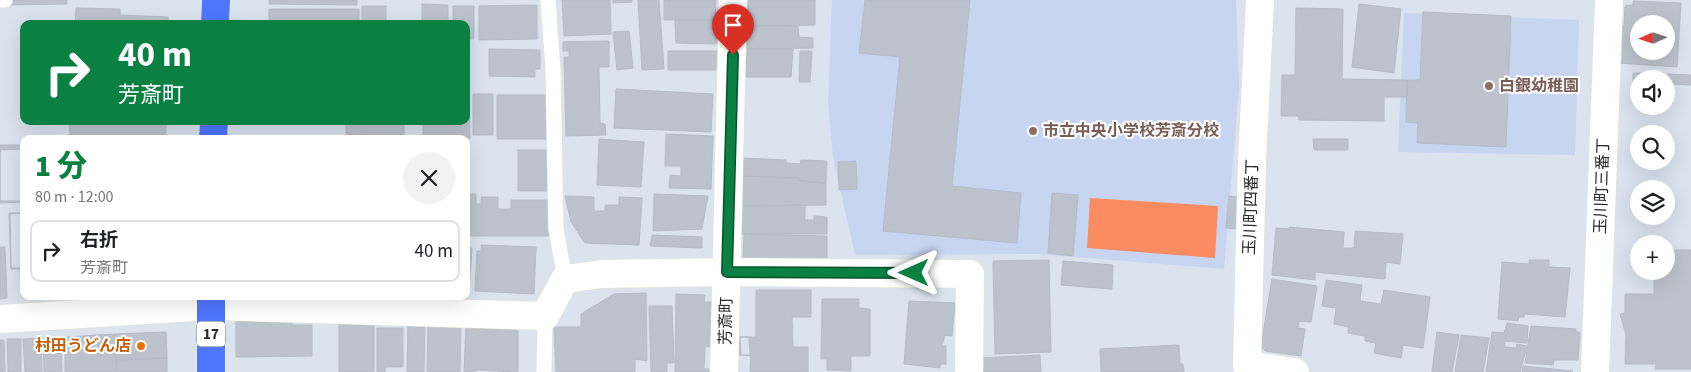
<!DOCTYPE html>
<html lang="ja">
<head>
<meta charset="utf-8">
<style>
  body { margin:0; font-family:"Source Sans 3","Noto Sans JP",sans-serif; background:#f2f2f2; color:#202124; height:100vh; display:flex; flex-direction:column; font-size:19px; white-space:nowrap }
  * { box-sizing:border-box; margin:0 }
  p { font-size:16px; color:#757577 }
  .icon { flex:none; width:28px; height:28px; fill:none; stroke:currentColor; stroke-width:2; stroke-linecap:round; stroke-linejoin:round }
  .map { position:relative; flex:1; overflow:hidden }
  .drawer { position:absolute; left:20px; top:135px; width:450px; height:165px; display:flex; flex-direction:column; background:#fff; border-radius:10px; box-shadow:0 5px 20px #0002 }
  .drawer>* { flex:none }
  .banner { position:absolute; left:20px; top:20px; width:450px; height:105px; border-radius:10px; box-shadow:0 5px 20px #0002; background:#0b8043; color:#fff; overflow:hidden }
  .needle { width:32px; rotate:267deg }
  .controls { position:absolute; left:1630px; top:15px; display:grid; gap:10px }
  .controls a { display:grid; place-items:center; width:45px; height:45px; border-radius:50%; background:#fff; box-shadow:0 5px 20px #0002; font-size:25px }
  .pin { position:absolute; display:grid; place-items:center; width:42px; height:42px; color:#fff; margin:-51px -21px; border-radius:50% 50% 50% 0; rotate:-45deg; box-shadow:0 0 5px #0007 }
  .pin .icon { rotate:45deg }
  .me { position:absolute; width:55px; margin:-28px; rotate:270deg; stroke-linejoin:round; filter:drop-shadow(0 0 4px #0008) }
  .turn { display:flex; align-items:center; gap:18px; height:105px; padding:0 15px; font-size:22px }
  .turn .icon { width:65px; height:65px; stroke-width:2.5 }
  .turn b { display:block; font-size:35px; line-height:42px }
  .round { display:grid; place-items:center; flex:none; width:52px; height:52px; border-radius:26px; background:#f2f2f2 }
  .headline { display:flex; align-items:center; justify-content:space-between; height:85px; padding:0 15px }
  h1 { font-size:30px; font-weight:800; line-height:38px; color:#0b8043 }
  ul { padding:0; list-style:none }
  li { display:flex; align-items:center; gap:15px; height:62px; margin:0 10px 8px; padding:0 5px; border:2px solid #e0e0e0; border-radius:10px }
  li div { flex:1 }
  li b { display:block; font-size:19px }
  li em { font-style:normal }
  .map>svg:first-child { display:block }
  .education { fill:#c8d5f1 }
  .water { fill:#fb8c62 }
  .building { fill:#bdc3cc; stroke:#b4bbc9; fill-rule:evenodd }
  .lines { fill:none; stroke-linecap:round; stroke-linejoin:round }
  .lane-casing { stroke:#e5e1d0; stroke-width:16 }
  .street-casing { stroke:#e5e1d0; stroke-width:29 }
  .primary-casing { stroke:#fff; stroke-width:29 }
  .lane { stroke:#fff; stroke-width:15 }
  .street { stroke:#fff; stroke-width:28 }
  .primary { stroke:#4e76ff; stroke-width:28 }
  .route-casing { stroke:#07532c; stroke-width:12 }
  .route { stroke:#0b8043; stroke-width:9 }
  .education-dot { fill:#8d6e63; stroke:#fff; stroke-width:2 }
  .food-dot { fill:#e8710a; stroke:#fff; stroke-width:2 }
  .labels { text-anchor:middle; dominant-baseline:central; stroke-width:4; stroke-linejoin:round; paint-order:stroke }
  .shield { fill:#fff; stroke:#6a6a6a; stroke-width:1 }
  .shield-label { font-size:15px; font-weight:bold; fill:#2a2a2a }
  .education-label { font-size:16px; font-weight:bold; fill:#785e54; stroke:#fff; text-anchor:start }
  .street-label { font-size:16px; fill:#2a2a2a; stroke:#fff }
  .food-label { font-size:16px; font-weight:bold; fill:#c56008; stroke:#fff; text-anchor:end }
</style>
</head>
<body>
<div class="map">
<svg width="1691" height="372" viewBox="0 0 1691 372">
  <rect width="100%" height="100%" fill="#dae3ee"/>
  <path class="education" d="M832 0H1236L1239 87 1224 269 1038 254 855 255 833 157 828 104Z
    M1404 13 1579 20 1575 155 1398 152Z"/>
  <path class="water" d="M1090 198 1218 206 1215 258 1087 248Z"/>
  <path class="building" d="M0 0H67V4L0 5Z
    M269 0H357V5L269 4Z
    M562 0H610L611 34 564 36Z
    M613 0H632V2L613 3Z
    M638 0H659L664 69 642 70Z
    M664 0H716L715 20H664Z
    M746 0H815V25L747 26Z
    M865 0H970L952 186 1021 193 1017 243 883 231 900 57 859 53Z
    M1633 1 1681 3 1677 67 1618 63 1621 26H1624L1625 6 1633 5ZM1639 24H1666V51H1639Z
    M422 4 448 5V24H422Z
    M1359 4 1401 9 1394 73 1352 67Z
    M537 5V39L479 40V6Z
    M362 6H386V24H362Z
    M453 6H474V39H466V24H453Z
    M76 8 120 9V15L168 17V24H75Z
    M1296 8 1343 9 1342 79 1407 80V97H1384V121L1299 120 1298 116H1281L1282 75H1295Z
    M269 9H359V24H269Z
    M1423 12 1511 16 1506 147 1417 143 1418 123 1406 122 1407 80H1420Z
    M675 20 717 21 716 44 676 43Z
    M37 21 66 22V24H37Z
    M747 26H798L799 37 813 38V48L747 49Z
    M629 31 633 68 617 70 613 32Z
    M609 41V67H599L600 123 605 124 606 135 566 136 564 57H569V51H563V42Z
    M489 49 540 50V69H535V77L489 76Z
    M747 49H793L791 77H746Z
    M668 51H718V70H668Z
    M800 51H812L810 82H799Z
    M1633 73H1664V79H1639V87H1633Z
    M1668 74 1691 75V85L1668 84Z
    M616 89 713 94 711 132 614 128Z
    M473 94H493V135H473Z
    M497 95H549V139H497Z
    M466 96H469L470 138 423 139V121H466Z
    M69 121H166V139H70Z
    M346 121H404V136L346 135Z
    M666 134 713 136 711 189 669 188 670 175 681 176V166H665Z
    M599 139 644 142 641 187 597 185Z
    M1313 139H1348V150H1314Z
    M0 145H24V202L0 203Z
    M24 149V201H0V150Z
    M518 150H547V191H518Z
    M742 158 786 160V163L800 164 801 160 827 161 826 183 800 181 799 178 742 176Z
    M856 161 857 189 839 190 838 162Z
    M742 176 799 178 800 181 826 183V205L740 206Z
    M1052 193 1078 195 1073 256 1048 253Z
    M469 194H476V204H481V197H498V209H511V200H549V236H469Z
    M654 194 708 196 702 229 653 231Z
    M565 196 594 197V211H605V205H619V197L642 198 639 245 585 243 571 222Z
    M1229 196 1238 197 1235 229 1226 228Z
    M805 205V220H814V216L827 217V234H740V206Z
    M9 213H24V287L20 269H11Z
    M24 213V286L21 287 20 268H11L10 214Z
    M1289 227 1344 232 1343 248H1354L1355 231 1403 234 1400 264 1386 262 1385 279 1315 272V280L1272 275 1276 228 1289 229Z
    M744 234 827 236V263L743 261Z
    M652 235 702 237V248L650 246Z
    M481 245 536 247 534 294 475 291 477 251H481Z
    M0 247H5L7 298 0 299Z
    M466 248H472L469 292H466Z
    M1666 250H1691V369H1655L1656 364H1625L1626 335 1620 314 1625 313V294H1654V271H1666Z
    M1049 260 1051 352 995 354 993 261Z
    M1529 260H1549V267L1570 268 1565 317 1524 314V317H1519L1518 321 1498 319 1502 262 1529 264Z
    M1063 261 1113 265 1112 289 1061 285Z
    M1272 279 1317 286 1311 322 1299 321 1298 328 1305 329 1301 356 1265 351 1261 346Z
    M1326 280 1362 285 1360 301 1381 304 1384 290 1430 297 1423 348 1403 345 1401 358 1374 353 1376 343 1365 341V336L1348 333 1349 327 1334 324 1336 308 1322 306Z
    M756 290H811V317H792L793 347H808V372H750L751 356 741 355 740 337H756Z
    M646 293 647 361 635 359V372H556L554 327H581V314L614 294Z
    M676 294 705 295 704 302H712L711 347 705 346 704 369H711V372H675Z
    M822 299H859V308L870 309V356H851V371L827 370V359H821Z
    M909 301 955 303 952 336 945 335 942 346H946V364H941L940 368 904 364Z
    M649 306H672L674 363H667V372H651Z
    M374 319V372H339V320Z
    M428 319H461L460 372H427Z
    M236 320H292V325H312V356L236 357Z
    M408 321H425L424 372H407Z
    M466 323 518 324V372L476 370V372H464Z
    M1507 323 1528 326 1527 343 1505 341V347L1516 348 1517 344 1527 346 1520 372H1486L1492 332 1504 333Z
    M1531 326 1576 329V332H1580L1578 360H1554L1553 365 1525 363Z
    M377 328H403V367H385V372H377Z
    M166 332 167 358 116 360 115 334Z
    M1437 332 1459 335 1452 372H1432Z
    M115 334 117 372H65V337Z
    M1461 335 1489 338 1483 372H1455Z
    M739 337H749L750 355H739Z
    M41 338 42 372H25L23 339Z
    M7 339H21V372H8Z
    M43 339H61L62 372H44Z
    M0 340H4L5 372H0Z
    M1179 345 1180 364H1183L1184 372H1101L1100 349Z
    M1040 355 1041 372H979V358Z
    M167 358V372H117L116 360Z
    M1523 366 1573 371 1522 372Z"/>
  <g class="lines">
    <defs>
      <path id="lane" d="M0 0H5
        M548 0 553 69 556 229 565 279
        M544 372 545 316"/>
      <path id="street" d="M1260 0 1252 161 1247 365 1295 372
        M0 319 211 306 545 316 565 279 602 274 727 272 970 274 969 372
        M724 372 733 0
        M1595 372 1609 0"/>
      <path id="primary" d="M215 24 216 0
        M213 139 214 121
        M211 296V372"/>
    </defs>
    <use href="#lane" class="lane-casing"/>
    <use href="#street" class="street-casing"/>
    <use href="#primary" class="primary-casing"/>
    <use href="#lane" class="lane"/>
    <use href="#street" class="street"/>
    <use href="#primary" class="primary"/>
  </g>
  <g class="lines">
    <defs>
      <path id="route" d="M733 55 727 272 914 273"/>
    </defs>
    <use href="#route" class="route-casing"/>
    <use href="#route" class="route"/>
  </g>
  <g class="education-dot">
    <circle cx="1489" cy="86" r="5"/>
    <circle cx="1033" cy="131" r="5"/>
  </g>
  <circle class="food-dot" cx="141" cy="346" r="5"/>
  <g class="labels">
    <rect class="shield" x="197" y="321.5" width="28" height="25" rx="4"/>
    <g class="shield-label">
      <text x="211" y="334">17</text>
    </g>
    <g class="education-label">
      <text x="1499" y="86">白銀幼稚園</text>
      <text x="1043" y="131">市立中央小学校芳斎分校</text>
    </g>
    <g class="street-label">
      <text transform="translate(1602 186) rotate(-88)">玉川町三番丁</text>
      <text transform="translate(1251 207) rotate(-88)">玉川町四番丁</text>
      <text transform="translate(726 321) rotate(-89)">芳斎町</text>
    </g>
    <g class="food-label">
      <text x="131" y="346">村田うどん店</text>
    </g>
  </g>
</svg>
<div class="controls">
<a><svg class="needle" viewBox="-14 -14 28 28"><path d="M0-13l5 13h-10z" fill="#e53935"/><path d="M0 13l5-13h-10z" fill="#757577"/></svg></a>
<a><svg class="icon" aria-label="sound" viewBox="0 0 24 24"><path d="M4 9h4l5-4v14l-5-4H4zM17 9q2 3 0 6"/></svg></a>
<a><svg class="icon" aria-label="search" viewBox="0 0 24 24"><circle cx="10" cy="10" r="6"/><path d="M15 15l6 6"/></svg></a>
<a><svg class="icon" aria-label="layers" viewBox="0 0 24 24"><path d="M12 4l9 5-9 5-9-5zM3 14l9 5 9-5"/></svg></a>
<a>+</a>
</div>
<div class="pin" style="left:733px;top:55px;background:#d93025"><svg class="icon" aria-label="arrive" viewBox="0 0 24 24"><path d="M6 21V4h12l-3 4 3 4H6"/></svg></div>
<svg class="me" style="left:914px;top:273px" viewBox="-20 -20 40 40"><path d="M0-17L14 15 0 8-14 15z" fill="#0b8043" stroke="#fff" stroke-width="4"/></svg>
<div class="banner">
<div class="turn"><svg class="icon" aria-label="right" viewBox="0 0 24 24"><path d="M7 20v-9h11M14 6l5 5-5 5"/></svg><div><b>40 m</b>芳斎町</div></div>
</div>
<section class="drawer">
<div class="headline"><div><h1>1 分</h1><p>80 m · 12:00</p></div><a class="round"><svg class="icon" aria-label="close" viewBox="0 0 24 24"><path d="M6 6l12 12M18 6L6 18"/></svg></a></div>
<ul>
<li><svg class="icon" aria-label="right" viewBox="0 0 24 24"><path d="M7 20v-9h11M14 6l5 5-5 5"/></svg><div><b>右折</b><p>芳斎町</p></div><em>40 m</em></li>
</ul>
</section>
</div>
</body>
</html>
